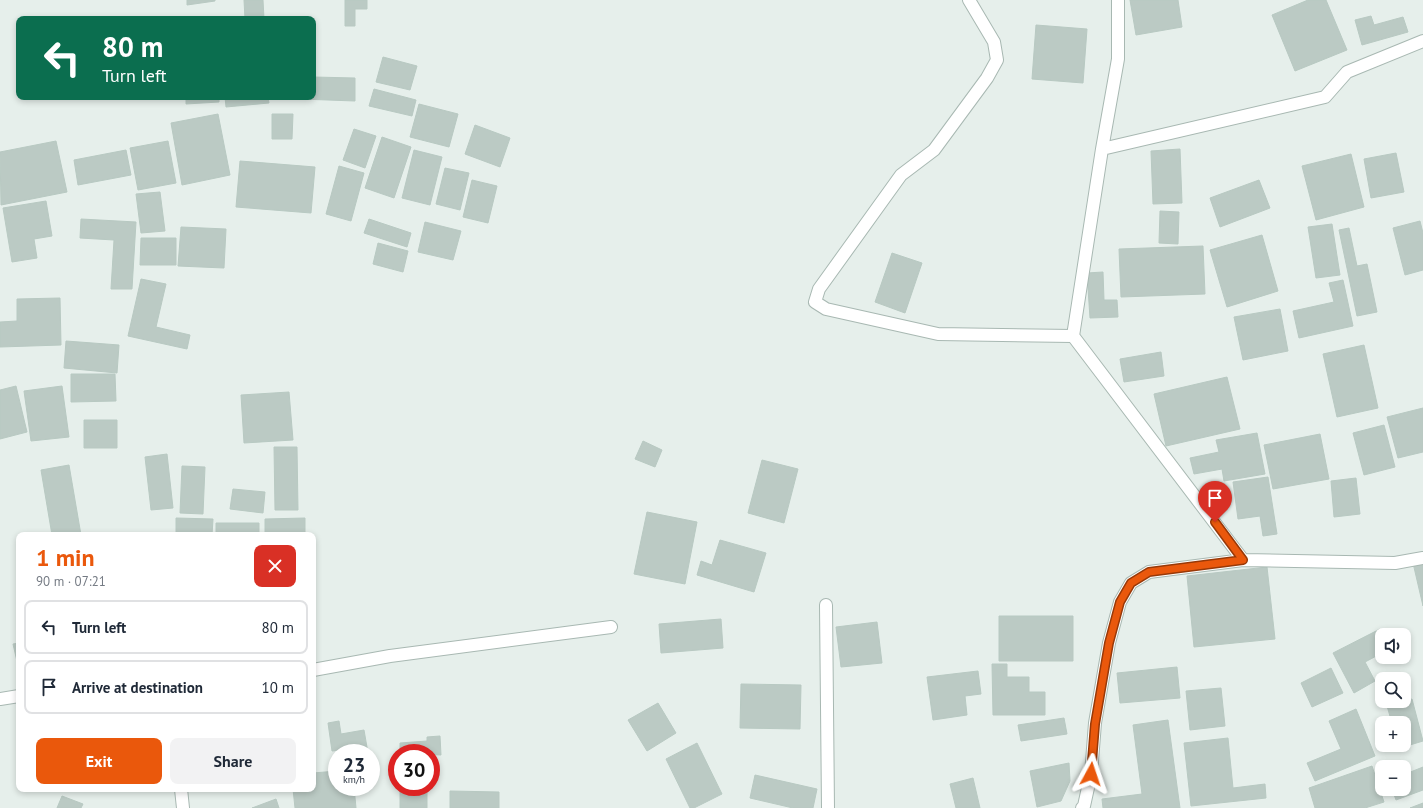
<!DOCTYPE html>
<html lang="en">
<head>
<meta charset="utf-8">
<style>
  body { margin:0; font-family:"PT Sans",sans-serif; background:#f2f2f3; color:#1f2937; height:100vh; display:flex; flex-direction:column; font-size:15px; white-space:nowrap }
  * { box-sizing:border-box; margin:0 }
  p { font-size:13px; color:#747a83 }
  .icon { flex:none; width:22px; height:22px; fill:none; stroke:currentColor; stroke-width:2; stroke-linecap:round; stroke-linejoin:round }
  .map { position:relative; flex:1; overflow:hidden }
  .side { position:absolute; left:16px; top:532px; width:300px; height:260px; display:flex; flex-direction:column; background:#fff; border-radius:8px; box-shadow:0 2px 6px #0003 }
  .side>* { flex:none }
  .guide { position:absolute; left:16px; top:16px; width:300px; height:84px; border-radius:8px; box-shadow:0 2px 6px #0003; background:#0b6e4f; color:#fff; overflow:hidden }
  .buttons { position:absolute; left:1375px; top:628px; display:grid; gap:8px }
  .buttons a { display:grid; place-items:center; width:36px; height:36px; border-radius:8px; background:#fff; box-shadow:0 2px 6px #0003; font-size:20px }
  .speed { position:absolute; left:328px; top:744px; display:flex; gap:8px; font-size:20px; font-weight:700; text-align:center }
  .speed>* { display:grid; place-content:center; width:52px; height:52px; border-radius:50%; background:#fff; box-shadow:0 2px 6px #0003; line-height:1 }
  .speed small { font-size:10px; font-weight:400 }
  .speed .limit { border:6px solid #d22; background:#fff; color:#111 }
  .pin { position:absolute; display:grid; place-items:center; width:34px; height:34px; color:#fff; margin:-41px -17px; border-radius:50% 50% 50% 0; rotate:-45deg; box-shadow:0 0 4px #0007 }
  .pin .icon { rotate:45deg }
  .me { position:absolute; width:44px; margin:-22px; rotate:5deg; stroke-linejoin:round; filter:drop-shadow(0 0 3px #0008) }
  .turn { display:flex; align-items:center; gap:14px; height:84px; padding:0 20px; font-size:18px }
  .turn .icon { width:52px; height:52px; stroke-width:2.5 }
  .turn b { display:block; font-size:28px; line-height:34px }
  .round { display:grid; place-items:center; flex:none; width:42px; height:42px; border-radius:8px; background:#f2f2f3 }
  .overview { display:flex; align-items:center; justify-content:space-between; height:68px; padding:0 20px }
  h1 { font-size:24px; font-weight:600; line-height:30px; color:#ea580c }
  .primary-button { display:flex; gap:8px; margin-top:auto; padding:8px 20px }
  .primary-button a { flex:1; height:46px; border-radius:8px; background:#ea580c; color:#fff; font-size:16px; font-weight:600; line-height:46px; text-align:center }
  .primary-button a+a { background:#f2f2f3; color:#1f2937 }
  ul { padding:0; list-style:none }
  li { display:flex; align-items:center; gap:12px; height:54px; margin:0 8px 6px; padding:0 12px; border:2px solid #e0e1e3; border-radius:8px }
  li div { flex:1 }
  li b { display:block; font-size:15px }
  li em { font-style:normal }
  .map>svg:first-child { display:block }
  .building { fill:#bbcac4; stroke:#b8c9c2 }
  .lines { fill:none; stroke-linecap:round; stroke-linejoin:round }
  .minor-casing { stroke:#a8b8b2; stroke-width:14 }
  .minor { stroke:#fff; stroke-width:12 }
  .route-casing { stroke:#983908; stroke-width:10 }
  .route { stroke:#ea580c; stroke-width:7 }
</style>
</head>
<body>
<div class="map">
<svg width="1423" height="808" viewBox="0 0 1423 808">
  <rect width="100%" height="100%" fill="#e6efeb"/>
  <path class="building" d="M187 0H215V1L187 5Z
    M244 0H263L264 19H245Z
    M345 0H367V9H355V26H345Z
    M1130 0H1178L1182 27 1136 35Z
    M1308 0H1326L1347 50 1295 71 1272 15Z
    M1371 16 1374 25 1403 17 1408 32 1362 45 1355 20Z
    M1036 25 1087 29 1083 83 1032 79Z
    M383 57 417 66 410 90 376 82Z
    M313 77 355 78V101L274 98 313 97Z
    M374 89 416 100 412 116 369 106Z
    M186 97H219V102L186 104Z
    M225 97H268L269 103 226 107Z
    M419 104 458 114 449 147 410 137Z
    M218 114 230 175 182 185 171 123Z
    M272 114H293L292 139H272Z
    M475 125 510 138 500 167 465 154Z
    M354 129 376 136 365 168 343 160Z
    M382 137 411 147 394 198 365 188Z
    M56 141 67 192 1 205 0 152Z
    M168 141 176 183 138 190 130 148Z
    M1180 149 1182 203 1153 204 1151 151Z
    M126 150 131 175 78 185 74 160Z
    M414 150 442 157 430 205 402 198Z
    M1396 153 1404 192 1371 198 1364 159Z
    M1351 154 1364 207 1316 220 1302 166Z
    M240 161 315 167 311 213 236 207Z
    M339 166 364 173 351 221 326 214Z
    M445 168 469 173 460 210 436 204Z
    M472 180 497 186 488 223 463 217Z
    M1259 180 1270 208 1220 227 1210 198Z
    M160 192 165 231 141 233 136 194Z
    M46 201 52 236 34 239 37 258 12 262 3 208Z
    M1160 211 1179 212 1178 244 1159 243Z
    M81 219 136 222 132 289H111L114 240 80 238Z
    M369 219 411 233 407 247 364 233Z
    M1420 221 1423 233V270L1405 275 1393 228Z
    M425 222 461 231 453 260 418 252Z
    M1332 224 1340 275 1316 278 1308 227Z
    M181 227 226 229 224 268 178 266Z
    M1349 228 1357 266 1367 264 1377 312 1357 316 1339 230Z
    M1262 235 1278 291 1227 307 1210 250Z
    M141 238H176V265H140Z
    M378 243 408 251 403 272 373 264Z
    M1203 246 1205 294 1121 297 1119 249Z
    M892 253 922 263 905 313 875 302Z
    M1103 272 1104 300H1117L1118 317 1090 318 1087 273Z
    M141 279 166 284 156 327 190 335 187 349 128 336Z
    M1343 280 1353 326 1299 338 1293 311 1334 302 1329 283Z
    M60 298 61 345 0 347V322L17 321V299Z
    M1280 309 1288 351 1243 360 1234 317Z
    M66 341 119 345 117 373 64 368Z
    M1364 345 1378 408 1337 417 1323 354Z
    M1161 352 1164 376 1124 382 1120 359Z
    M71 374H115L116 401 71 402Z
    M1227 377 1240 429 1166 446 1154 394Z
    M16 386 27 432 0 439V390Z
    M62 386 69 437 31 441 24 391Z
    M289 392 293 440 244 443 241 395Z
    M1423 408V452L1398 458 1387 417Z
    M84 420H117V448H84Z
    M1384 425 1395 467 1364 475 1353 433Z
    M1257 433 1265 474 1224 481 1222 469 1194 474 1190 458 1219 452 1216 440Z
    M1320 434 1329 479 1273 489 1264 445Z
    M643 441 662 450 655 467 635 459Z
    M274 447H297L298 510H275Z
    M167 454 173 508 151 510 145 457Z
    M762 460 798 469 784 523 748 513Z
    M69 465 81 535H52L41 470Z
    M182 466 205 467 203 514 180 513Z
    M1268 477 1277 534 1263 536 1260 516 1238 519 1233 482Z
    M1356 478 1360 514 1334 517 1331 481Z
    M233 489 265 492 263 513 230 509Z
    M647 512 697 522 685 584 634 574Z
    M176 518 213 519 212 535H176Z
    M305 518V535H265V519Z
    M216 523H259V535H216Z
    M720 540 766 553 754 592 697 575 701 561 712 565Z
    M1423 561V606L1413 563Z
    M1267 567 1275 639 1194 647 1187 576Z
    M999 616H1073V661H999Z
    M721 619 723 648 661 653 659 624Z
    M877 622 882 663 841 667 836 627Z
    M1380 629 1383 635 1382 653 1365 662 1375 681 1354 693 1333 653Z
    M19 643V670L13 644Z
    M992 664H1007V677H1029V692H1045V715H993Z
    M1177 667 1180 698 1120 703 1117 673Z
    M1331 668 1343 693 1312 707 1301 683Z
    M978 671 981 694 965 696 967 715 933 720 927 677Z
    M741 684 801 685 800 729 740 728Z
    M1221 688 1225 726 1190 730 1186 691Z
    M1412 699 1423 741 1400 748 1399 745H1404V723H1392L1387 706Z
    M658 703 676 733 647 751 628 720Z
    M1356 709 1375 756 1315 781 1307 763 1341 749 1329 721Z
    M1064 718 1067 734 1021 741 1018 725Z
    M1168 720 1180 808H1103L1102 799 1142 794 1133 725Z
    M339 721 341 734 364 730 368 753H343V750L332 751 328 723Z
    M440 736 441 755 400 753V743L427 741V737Z
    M1228 738 1233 788 1265 784 1266 798 1191 806 1184 743Z
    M697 743 722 794 694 808H690L666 759Z
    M1404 761 1408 773 1423 767V790L1396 800 1392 789H1404V767H1389Z
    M1069 763 1070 781 1061 801 1037 807 1030 771Z
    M1372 766 1384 802 1365 808H1315L1309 788Z
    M337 771V787H354L356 808H295L293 789H313V773Z
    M755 775 817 789 813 808H793L750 798Z
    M973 778 980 808H956L950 784Z
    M400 787H427V808H400Z
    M450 791 499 792V808H450Z
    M62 796 83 804 81 808H57Z
    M276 799 279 808H252Z
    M1423 803V808H1410Z"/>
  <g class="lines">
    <defs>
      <path id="minor" d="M969 0 994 42 997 60 987 78 934 150 901 175 819 289 815 302 826 309 938 334 1073 336
        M1102 149 1118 59V0
        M1243 560 1073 336 1102 149 1325 97 1347 72 1423 41
        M826 605 828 808
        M313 670 390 656 611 627
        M0 699 19 696
        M181 789 183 808
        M1082 808 1084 806 1091 774 1095 723 1109 643 1120 602 1131 583 1149 572 1243 560 1395 563 1423 558"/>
    </defs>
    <use href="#minor" class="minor-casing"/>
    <use href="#minor" class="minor"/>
  </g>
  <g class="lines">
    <defs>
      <path id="route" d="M1091 774 1095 724 1109 643 1120 602 1131 583 1149 572 1243 560 1215 522"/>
    </defs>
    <use href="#route" class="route-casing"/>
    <use href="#route" class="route"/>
  </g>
</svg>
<div class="buttons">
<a><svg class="icon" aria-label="sound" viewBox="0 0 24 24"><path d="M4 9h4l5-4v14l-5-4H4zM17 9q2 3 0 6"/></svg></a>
<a><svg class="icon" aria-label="search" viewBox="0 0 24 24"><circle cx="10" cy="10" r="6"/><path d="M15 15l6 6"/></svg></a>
<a>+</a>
<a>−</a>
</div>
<div class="speed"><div>23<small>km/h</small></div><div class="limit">30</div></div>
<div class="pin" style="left:1215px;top:522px;background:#d93025"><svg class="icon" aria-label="arrive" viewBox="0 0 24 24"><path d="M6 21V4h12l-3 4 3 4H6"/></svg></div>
<svg class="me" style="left:1091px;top:774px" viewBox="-20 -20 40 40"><path d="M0-17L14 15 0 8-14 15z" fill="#ea580c" stroke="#fff" stroke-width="4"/></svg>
<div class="guide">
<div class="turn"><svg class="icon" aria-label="left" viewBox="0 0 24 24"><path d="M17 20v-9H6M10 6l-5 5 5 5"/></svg><div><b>80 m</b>Turn left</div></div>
</div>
<section class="side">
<div class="overview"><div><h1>1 min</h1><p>90 m · 07:21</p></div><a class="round" style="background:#d93025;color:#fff"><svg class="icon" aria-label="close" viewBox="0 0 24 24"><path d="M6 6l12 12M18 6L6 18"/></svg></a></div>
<ul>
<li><svg class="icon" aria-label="left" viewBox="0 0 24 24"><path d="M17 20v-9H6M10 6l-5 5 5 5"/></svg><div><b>Turn left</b></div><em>80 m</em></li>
<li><svg class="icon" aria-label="arrive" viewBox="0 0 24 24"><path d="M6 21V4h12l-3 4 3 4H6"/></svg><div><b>Arrive at destination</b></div><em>10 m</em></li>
</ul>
<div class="primary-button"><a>Exit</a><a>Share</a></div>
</section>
</div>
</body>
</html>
